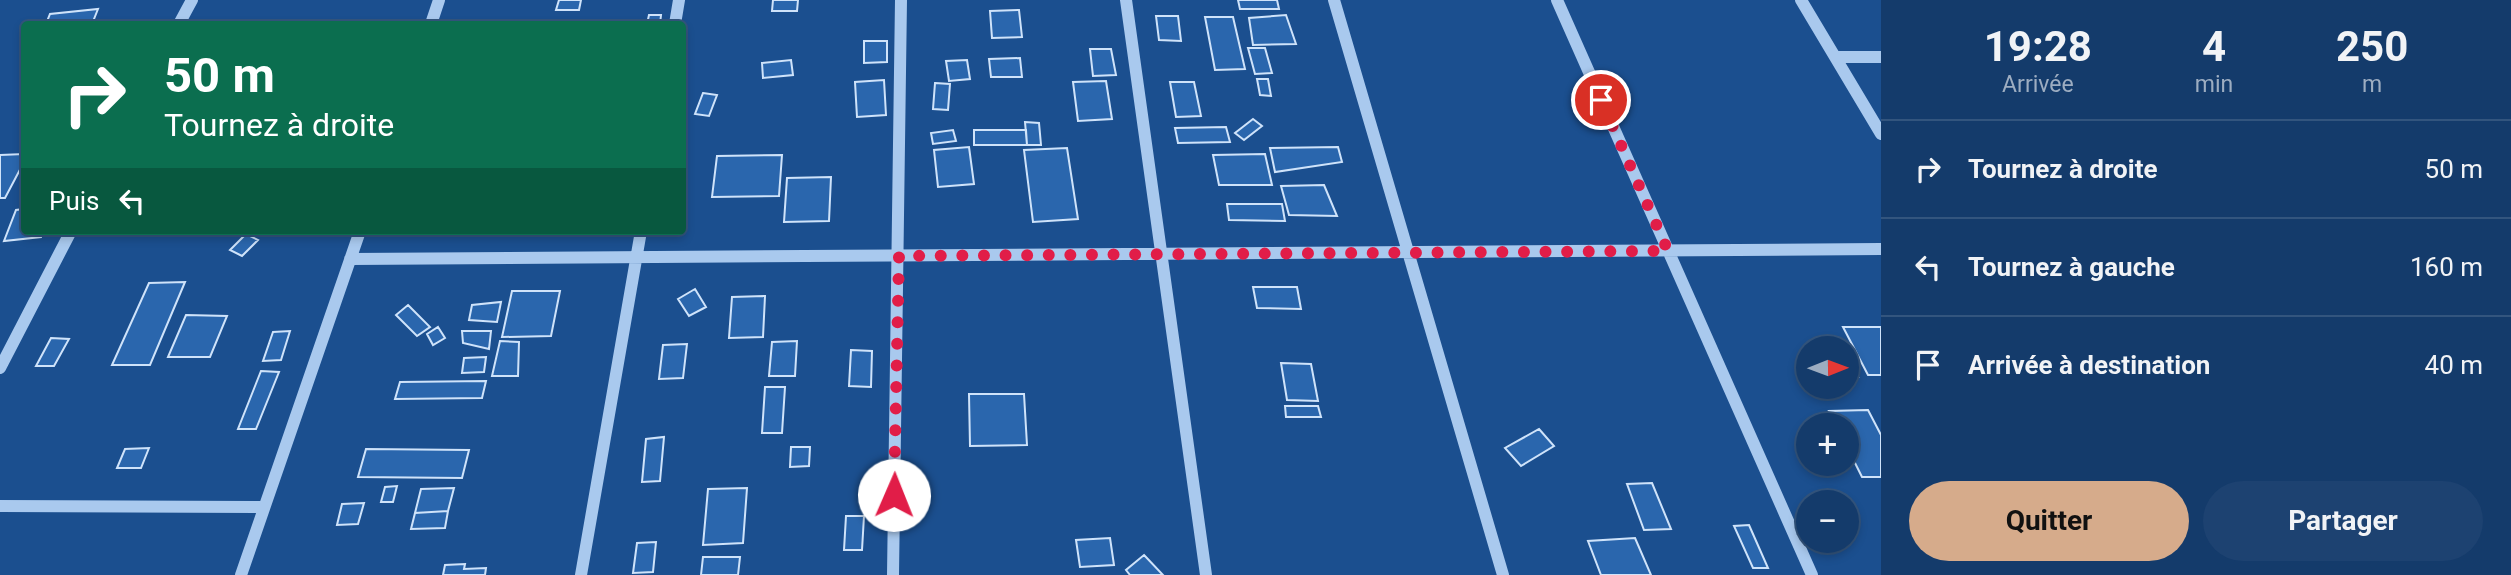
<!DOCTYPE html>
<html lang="fr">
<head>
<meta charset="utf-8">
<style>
  body { margin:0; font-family:Roboto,sans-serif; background:#1d4271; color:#f1f3f6; height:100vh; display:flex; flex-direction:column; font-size:26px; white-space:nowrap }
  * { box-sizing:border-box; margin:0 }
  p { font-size:23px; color:#9dadc1 }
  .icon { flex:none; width:38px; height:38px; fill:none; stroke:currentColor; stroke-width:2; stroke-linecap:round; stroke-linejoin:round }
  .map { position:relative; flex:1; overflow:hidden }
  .side { display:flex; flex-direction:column; background:#143b6b; width:630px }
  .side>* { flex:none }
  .hud { position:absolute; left:21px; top:21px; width:665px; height:214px; border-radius:7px; box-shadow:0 4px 10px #0003,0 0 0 2px #33557e; background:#0b6e4f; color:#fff; overflow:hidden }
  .needle { width:46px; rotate:89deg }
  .controls { position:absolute; left:1796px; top:336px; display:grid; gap:14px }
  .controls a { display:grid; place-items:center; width:63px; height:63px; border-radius:50%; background:#143b6b; box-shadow:0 4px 10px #0003,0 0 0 2px #33557e; font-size:35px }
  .pin { position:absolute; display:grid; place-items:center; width:60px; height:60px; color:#fff; margin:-30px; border:4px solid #fff; border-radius:50%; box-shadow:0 2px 7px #0007 }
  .me { position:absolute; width:77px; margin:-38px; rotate:1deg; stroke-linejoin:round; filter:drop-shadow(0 0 5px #0008) }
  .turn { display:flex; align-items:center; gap:24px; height:147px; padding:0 28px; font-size:32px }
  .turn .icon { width:91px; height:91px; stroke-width:2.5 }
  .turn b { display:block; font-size:49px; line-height:60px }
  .then { display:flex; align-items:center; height:66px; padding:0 28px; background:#0003; gap:14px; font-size:26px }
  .eta { display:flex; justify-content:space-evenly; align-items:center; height:119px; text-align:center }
  .eta b { font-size:42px; font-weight:700; line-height:49px }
  .primary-button { display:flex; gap:14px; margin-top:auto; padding:14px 28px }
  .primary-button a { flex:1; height:80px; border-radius:42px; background:#d6ab8b; color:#111; font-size:28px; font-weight:700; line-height:80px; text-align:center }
  .primary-button a+a { background:#1d4271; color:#f1f3f6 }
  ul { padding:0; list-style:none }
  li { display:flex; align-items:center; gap:21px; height:98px; padding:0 28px; border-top:2px solid #33557e }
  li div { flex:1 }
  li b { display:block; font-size:26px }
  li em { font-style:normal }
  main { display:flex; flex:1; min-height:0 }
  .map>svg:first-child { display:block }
  .building { fill:#2a66ad; stroke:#cfe3fa; stroke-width:2 }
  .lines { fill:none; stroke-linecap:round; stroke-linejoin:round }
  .minor { stroke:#a9c9ee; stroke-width:12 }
  .route { stroke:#e11d48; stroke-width:12; stroke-dasharray:0 21.6 }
</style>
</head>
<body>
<main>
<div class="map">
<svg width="1881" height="575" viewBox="0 0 1881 575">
  <rect width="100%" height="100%" fill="#1b4f8f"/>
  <path class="building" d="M559 0H581L579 10H556Z
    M773 0H798L797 11H772Z
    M1238 0H1277L1279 9H1240Z
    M98 9 92 24H46L50 14Z
    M1019 10 1022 37 992 38 990 11Z
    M649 15H661L660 24H647Z
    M1286 15 1296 44 1253 45 1249 18Z
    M1156 16H1178L1181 41 1159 40Z
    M1205 17H1233L1245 69 1215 70Z
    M864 41H887V62L864 63Z
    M1248 48H1265L1272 73 1255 74Z
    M1090 49H1111L1116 75 1093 76Z
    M1020 58 1022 77H991L989 59Z
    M791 60 793 75 763 78 762 63Z
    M967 60 970 79 949 81 946 61Z
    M1257 79H1268L1271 96 1260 95Z
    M884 80 886 115 857 117 855 82Z
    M1106 81 1112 119 1078 121 1073 82Z
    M1170 82H1194L1201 116 1176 117Z
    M935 83 950 84 948 110 933 109Z
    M703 93 717 95 709 116 695 114Z
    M1253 119 1262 126 1244 140 1235 133Z
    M1025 122 1039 123 1041 145H1027Z
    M1226 127 1230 142 1178 143 1175 128Z
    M953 130 956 141 933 144 931 133Z
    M974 130H1026L1027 145H974Z
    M969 147 974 184 938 187 934 150Z
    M1338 147 1342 162 1275 172 1270 148Z
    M1067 148 1078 219 1033 222 1024 150Z
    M24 154V162L5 198H0V155Z
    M1265 154 1272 185H1219L1213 155Z
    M782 155 779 196 712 197 717 156Z
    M831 177 829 221 784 222 787 178Z
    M1324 185 1337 216 1289 215 1281 186Z
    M1227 204H1282L1285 221 1229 220Z
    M24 209V231H43L41 237 4 241 16 210Z
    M246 234 258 240 242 256 230 250Z
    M185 282 150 365H112L149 283Z
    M1253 287H1297L1301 309 1257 308Z
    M695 289 706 307 689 316 678 299Z
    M512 291H560L551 336 502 337Z
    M765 296 763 337 729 338 732 297Z
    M501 302 497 322 469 320 472 305Z
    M408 305 430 327 417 336 396 315Z
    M186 315 227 316 210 357H168Z
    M438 327 445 338 433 345 427 334Z
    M1843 327H1881V375H1868Z
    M290 331 281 360 263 361 273 332Z
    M462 331H491L489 349 463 343Z
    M51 338 69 339 54 366H36Z
    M500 341 519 342 518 376H492Z
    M797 341 795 376H769L772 342Z
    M687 344 683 378 659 379 663 345Z
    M851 350 872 351 871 387 849 386Z
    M1846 355H1847L1858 377H1846Z
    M486 357 484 372 462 373 464 358Z
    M1281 363 1311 364 1318 401 1287 400Z
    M261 371 279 372 256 429H238Z
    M486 381 482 398 395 399 400 382Z
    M765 387H785L782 433H762Z
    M969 394H1024L1027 445 970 446Z
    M1285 406H1318L1321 417H1286Z
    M1868 410 1881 435V477H1862L1846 445V425H1836L1829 411Z
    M1539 429 1554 446 1521 466 1505 448Z
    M664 437 660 481 642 482 646 439Z
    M791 447H810L809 466 790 467Z
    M149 448 141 468H117L125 449Z
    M366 449 469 450 462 478 358 477Z
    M1652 483 1671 529 1644 530 1627 484Z
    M397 486 393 502H381L385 487Z
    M454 488 448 511 415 513 421 489Z
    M747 488 743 543 703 545 708 489Z
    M364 503 358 524 337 525 342 504Z
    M448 511 445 528 411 529 415 513Z
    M846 516H864L862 550H844Z
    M1749 525 1768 568H1753L1734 526Z
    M1110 538 1114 565 1080 567 1076 540Z
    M1635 538 1651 575H1601L1588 541Z
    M656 542 653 572 633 573 637 543Z
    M1144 555 1163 575H1130L1126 570Z
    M703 557H740L738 575H701Z
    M465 564 464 569 486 568 485 575H443L445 565Z"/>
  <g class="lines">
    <path class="minor" d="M1126 0 1206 575
      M1334 0 1503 575
      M1557 0 1812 575
      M1801 0 1881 134
      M179 24 192 0
      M431 24 439 0
      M675 24 679 0
      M1835 57H1881
      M350 259 1881 249
      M0 368 71 231
      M0 506 264 507
      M241 575 360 231
      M581 575 641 231
      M893 575 901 0"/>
  </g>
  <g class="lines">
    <path class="route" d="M894 495 899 256 1668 251 1601 100"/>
  </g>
</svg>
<div class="controls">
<a><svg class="needle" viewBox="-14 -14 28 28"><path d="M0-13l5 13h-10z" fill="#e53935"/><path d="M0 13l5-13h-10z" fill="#9dadc1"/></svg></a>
<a>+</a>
<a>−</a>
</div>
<div class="pin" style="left:1601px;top:100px;background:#d93025"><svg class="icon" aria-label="arrive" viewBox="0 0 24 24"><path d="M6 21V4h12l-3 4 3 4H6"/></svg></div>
<svg class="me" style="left:894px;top:495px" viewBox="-20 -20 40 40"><circle r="19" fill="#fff"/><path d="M0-13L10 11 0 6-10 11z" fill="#e11d48"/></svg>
<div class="hud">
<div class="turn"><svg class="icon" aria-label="right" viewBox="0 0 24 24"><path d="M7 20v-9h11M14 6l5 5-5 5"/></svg><div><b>50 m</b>Tournez à droite</div></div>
<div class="then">Puis<svg class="icon" aria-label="left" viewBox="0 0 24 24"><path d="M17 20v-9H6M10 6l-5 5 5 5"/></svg></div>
</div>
</div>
<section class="side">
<div class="eta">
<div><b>19:28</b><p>Arrivée</p></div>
<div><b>4</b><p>min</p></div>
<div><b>250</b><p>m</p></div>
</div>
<ul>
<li><svg class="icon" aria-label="right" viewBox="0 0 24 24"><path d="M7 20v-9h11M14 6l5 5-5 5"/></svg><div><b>Tournez à droite</b></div><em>50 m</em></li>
<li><svg class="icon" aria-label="left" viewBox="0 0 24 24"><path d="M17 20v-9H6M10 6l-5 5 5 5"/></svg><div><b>Tournez à gauche</b></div><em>160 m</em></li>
<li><svg class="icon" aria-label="arrive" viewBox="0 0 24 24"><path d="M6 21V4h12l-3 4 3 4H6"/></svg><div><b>Arrivée à destination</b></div><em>40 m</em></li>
</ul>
<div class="primary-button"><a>Quitter</a><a>Partager</a></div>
</section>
</main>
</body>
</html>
